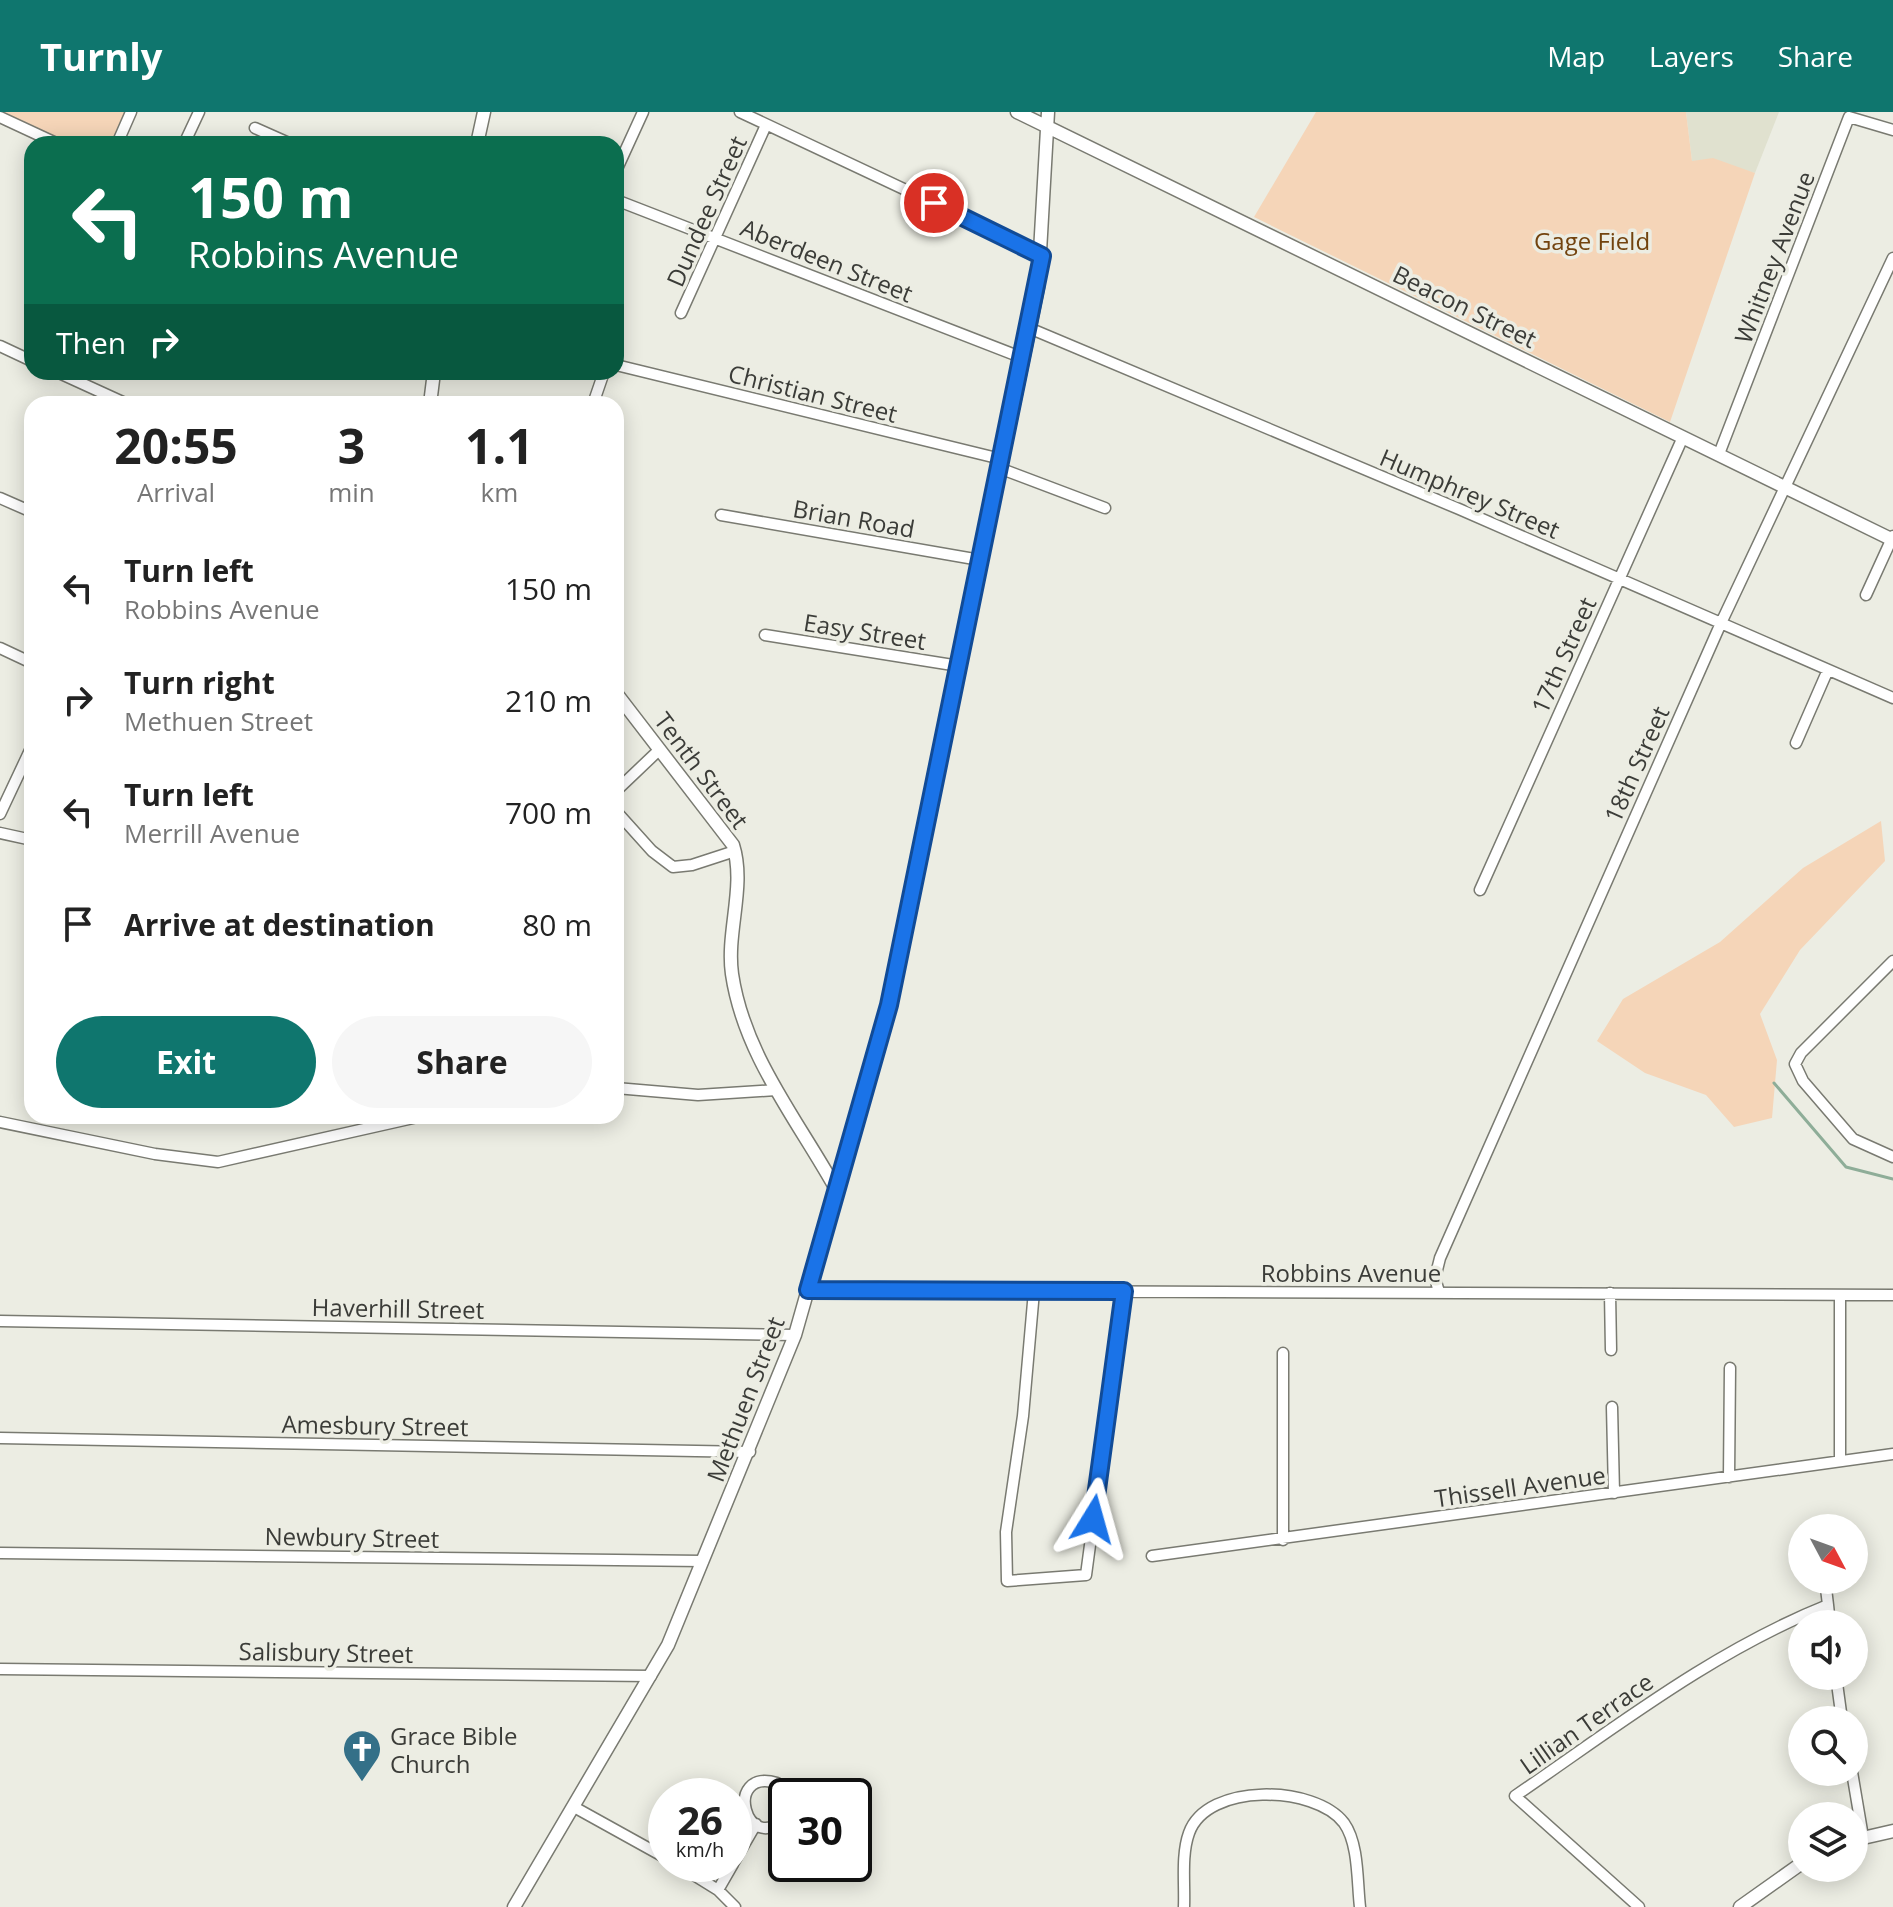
<!DOCTYPE html>
<html lang="en">
<head>
<meta charset="utf-8">
<style>
  body { margin:0; font-family:"Open Sans",sans-serif; background:#f6f6f6; color:#222; height:100vh; display:flex; flex-direction:column; font-size:30px; white-space:nowrap }
  * { box-sizing:border-box; margin:0 }
  p { font-size:26px; color:#767676 }
  .icon { flex:none; width:44px; height:44px; fill:none; stroke:currentColor; stroke-width:2; stroke-linecap:round; stroke-linejoin:round }
  .map { position:relative; flex:1; overflow:hidden }
  .sheet { position:absolute; left:24px; top:284px; width:600px; height:728px; display:flex; flex-direction:column; background:#fff; border-radius:24px; box-shadow:0 4px 20px #0003 }
  .sheet>* { flex:none }
  .top-card { position:absolute; left:24px; top:24px; width:600px; height:244px; border-radius:24px; box-shadow:0 4px 20px #0003; background:#0b6e4f; color:#fff; overflow:hidden }
  .needle { width:52px; rotate:131deg }
  .tools { position:absolute; left:1788px; top:1402px; display:grid; gap:16px }
  .tools a { display:grid; place-items:center; width:80px; height:80px; border-radius:50%; background:#fff; box-shadow:0 4px 20px #0003; font-size:40px }
  .speed { position:absolute; left:648px; top:1666px; display:flex; gap:16px; font-size:40px; font-weight:700; text-align:center }
  .speed>* { display:grid; place-content:center; width:104px; height:104px; border-radius:50%; background:#fff; box-shadow:0 4px 20px #0003; line-height:1 }
  .speed small { font-size:20px; font-weight:400 }
  .speed .limit { border:4px solid #111; border-radius:12px; background:#fff; color:#111 }
  .pin { position:absolute; display:grid; place-items:center; width:68px; height:68px; color:#fff; margin:-34px; border:4px solid #fff; border-radius:50%; box-shadow:0 2px 8px #0007 }
  .me { position:absolute; width:88px; margin:-44px; rotate:8deg; stroke-linejoin:round; filter:drop-shadow(0 0 6px #0008) }
  .turn { display:flex; align-items:center; gap:28px; height:168px; padding:0 32px; font-size:36px }
  .turn .icon { width:104px; height:104px; stroke-width:2.5 }
  .turn b { display:block; font-size:56px; line-height:68px }
  .then { display:flex; align-items:center; height:76px; padding:0 32px; background:#0003; gap:16px; font-size:30px }
  .eta { display:flex; justify-content:space-evenly; align-items:center; height:136px; text-align:center }
  .eta b { font-size:48px; font-weight:700; line-height:56px }
  .cta { display:flex; gap:16px; margin-top:auto; padding:16px 32px }
  .cta a { flex:1; height:92px; border-radius:48px; background:#0f766e; color:#fff; font-size:32px; font-weight:700; line-height:92px; text-align:center }
  .cta a+a { background:#f6f6f6; color:#222 }
  ul { padding:0; list-style:none }
  li { display:flex; align-items:center; gap:24px; height:112px; padding:0 32px }
  li div { flex:1 }
  li b { display:block; font-size:30px }
  li em { font-style:normal }
  header { display:flex; align-items:center; gap:48px; box-sizing:border-box; height:112px; padding:0 40px; background:#0f766e; color:#fff }
  header strong { font-size:38px }
  nav { display:flex; gap:44px; margin-inline-start:auto; font-size:28px }
  .map>svg:first-child { display:block }
  .built { fill:#e0e1cf }
  .green { fill:#f5d5b8 }
  .lines { fill:none; stroke-linecap:round; stroke-linejoin:round }
  .stream { stroke:#8ead98; stroke-width:3 }
  .minor-casing { stroke:#797a71; stroke-width:13 }
  .tertiary-casing { stroke:#797a71; stroke-width:15 }
  .minor { stroke:#fff; stroke-width:10 }
  .tertiary { stroke:#fff; stroke-width:12 }
  .route-casing { stroke:#114b97; stroke-width:20 }
  .route { stroke:#1a73e8; stroke-width:14 }
  .labels { text-anchor:middle; dominant-baseline:central; stroke-width:7; stroke-linejoin:round; paint-order:stroke }
  .street-label { font-size:24px; fill:#3b3c38; stroke:#ecede3 }
  .park-label { font-size:24px; fill:#72430e; stroke:#ecede3 }
  .poi-label { font-size:24px; fill:#3b3c38; stroke:#ecede3; text-anchor:start }
</style>
</head>
<body>
<header>
<strong>Turnly</strong>
<nav><a>Map</a><a>Layers</a><a>Share</a></nav>
</header>
<div class="map">
<svg width="1893" height="1795" viewBox="0 0 1893 1795">
  <rect width="100%" height="100%" fill="#ecede3"/>
  <path class="built" d="M1686 0H1779L1755 61 1719 51 1692 49Z"/>
  <path class="green" d="M0 0H131L117 32H58L0 5Z
    M1316 0H1686L1692 49 1713 46 1755 61 1670 310 1254 105Z
    M1881 709 1885 749 1800 838 1760 902 1777 948 1772 1006 1734 1015 1706 983 1645 961 1597 929 1623 887 1720 830 1803 756Z"/>
  <g class="lines">
    <path class="stream" d="M1774 971 1846 1055 1893 1067"/>
    <defs>
      <path id="minor" d="M740 0 1042 142
        M0 5 58 32
        M255 16 291 32
        M117 32 131 0
        M184 32 199 0
        M616 59 643 0
        M616 88 1023 246
        M681 201 766 13
        M1029 216 1459 397 1893 586
        M0 234 32 249
        M616 253 1001 347
        M57 260 127 292
        M593 292 604 260
        M1719 342 1849 5 1893 18
        M999 356 1105 396
        M0 386 32 400
        M721 403 980 448
        M1866 483 1893 424
        M765 523 959 554
        M0 536 32 551
        M1796 631 1827 560
        M616 679 659 638
        M616 699 652 739 673 755 692 753 735 739
        M0 702 32 634
        M0 721 32 728
        M1480 778 1683 325
        M1893 849 1801 941 1795 952 1803 969 1853 1027 1893 1045
        M616 976 698 983 776 978
        M0 1010 155 1042 218 1050 422 1004
        M808 1178 1893 1183
        M1034 1179 1023 1304 1006 1420 1007 1469 1086 1463 1124 1179
        M1439 1180 1435 1166 1440 1146 1721 511 1893 146
        M1610 1181 1611 1238
        M1840 1183V1349
        M0 1209 795 1223
        M1612 1295 1614 1381
        M0 1326 750 1340
        M1729 1365 1730 1256
        M1283 1428V1241
        M0 1441 703 1449
        M1152 1444 1893 1342
        M1825 1468 1828 1493
        M0 1557 651 1564
        M1836 1564 1842 1608
        M1852 1660 1863 1725
        M574 1695 666 1746
        M786 1705C746 1747 722 1655 777 1671L788 1684
        M734 1750 756 1712
        M676 1752 718 1778 735 1795
        M718 1778 733 1752
        M1184 1795C1185 1772 1181 1743 1189 1721 1207 1670 1315 1673 1344 1711 1359 1732 1357 1770 1360 1795
        M1639 1795 1515 1684C1616 1615 1713 1539 1828 1493L1830 1512"/>
      <path id="tertiary" d="M1017 0 1893 428
        M477 32 484 0
        M430 292 434 260
        M616 581 733 733C746 774 726 820 732 862 744 943 797 1007 836 1077
        M1854 1728 1893 1719
        M514 1795 668 1533 795 1223 889 893 1038 175 1048 0
        M1740 1795 1802 1751"/>
    </defs>
    <use href="#minor" class="minor-casing"/>
    <use href="#tertiary" class="tertiary-casing"/>
    <use href="#minor" class="minor"/>
    <use href="#tertiary" class="tertiary"/>
  </g>
  <g class="lines">
    <defs>
      <path id="route" d="M934 91 1042 144 889 893 808 1178 1124 1179 1093 1407"/>
    </defs>
    <use href="#route" class="route-casing"/>
    <use href="#route" class="route"/>
  </g>
  <defs>
    <symbol id="church-pin" viewBox="-11 -11 22 30"><path d="M0 17L-7.5 6A9.5 9.5 0 1 1 7.5 6Z" fill="#347088" stroke="#ecede3"/><path d="M-1.2-6h2.4v3.5h3.3v2.4h-3.3V6h-2.4V-.1h-3.3v-2.4h3.3Z" fill="#fff"/></symbol>
  </defs>
  <g fill-rule="evenodd">
    <use href="#church-pin" x="340" y="1615" width="44" height="60"/>
  </g>
  <g class="labels">
    <g class="street-label">
      <text transform="translate(706 99) rotate(-66)">Dundee Street</text>
      <text transform="translate(1774 145) rotate(-69)">Whitney Avenue</text>
      <text transform="translate(827 148) rotate(22)">Aberdeen Street</text>
      <text transform="translate(1465 194) rotate(26)">Beacon Street</text>
      <text transform="translate(813 281) rotate(14)">Christian Street</text>
      <text transform="translate(1470 381) rotate(23)">Humphrey Street</text>
      <text transform="translate(854 406) rotate(10)">Brian Road</text>
      <text transform="translate(865 519) rotate(9)">Easy Street</text>
      <text transform="translate(1563 543) rotate(-66)">17th Street</text>
      <text transform="translate(1636 652) rotate(-66)">18th Street</text>
      <text transform="translate(702 658) rotate(53)">Tenth Street</text>
      <text x="1351" y="1160">Robbins Avenue</text>
      <text transform="translate(398 1196) rotate(1)">Haverhill Street</text>
      <text transform="translate(745 1287) rotate(-69)">Methuen Street</text>
      <text transform="translate(375 1313) rotate(1)">Amesbury Street</text>
      <text transform="translate(1520 1374) rotate(-8)">Thissell Avenue</text>
      <text transform="translate(352 1425) rotate(1)">Newbury Street</text>
      <text transform="translate(326 1540) rotate(1)">Salisbury Street</text>
      <text transform="translate(1586 1611) rotate(-35)">Lillian Terrace</text>
    </g>
    <g class="park-label">
      <text x="1592" y="128">Gage Field</text>
    </g>
    <g class="poi-label">
      <text x="390" y="1623">Grace Bible<tspan x="390" dy="28">Church</tspan></text>
    </g>
  </g>
</svg>
<div class="tools">
<a><svg class="needle" viewBox="-14 -14 28 28"><path d="M0-13l5 13h-10z" fill="#e53935"/><path d="M0 13l5-13h-10z" fill="#767676"/></svg></a>
<a><svg class="icon" aria-label="sound" viewBox="0 0 24 24"><path d="M4 9h4l5-4v14l-5-4H4zM17 9q2 3 0 6"/></svg></a>
<a><svg class="icon" aria-label="search" viewBox="0 0 24 24"><circle cx="10" cy="10" r="6"/><path d="M15 15l6 6"/></svg></a>
<a><svg class="icon" aria-label="layers" viewBox="0 0 24 24"><path d="M12 4l9 5-9 5-9-5zM3 14l9 5 9-5"/></svg></a>
</div>
<div class="speed"><div>26<small>km/h</small></div><div class="limit">30</div></div>
<div class="pin" style="left:934px;top:91px;background:#d93025"><svg class="icon" aria-label="arrive" viewBox="0 0 24 24"><path d="M6 21V4h12l-3 4 3 4H6"/></svg></div>
<svg class="me" style="left:1093px;top:1407px" viewBox="-20 -20 40 40"><path d="M0-17L14 15 0 8-14 15z" fill="#1a73e8" stroke="#fff" stroke-width="4"/></svg>
<div class="top-card">
<div class="turn"><svg class="icon" aria-label="left" viewBox="0 0 24 24"><path d="M17 20v-9H6M10 6l-5 5 5 5"/></svg><div><b>150 m</b>Robbins Avenue</div></div>
<div class="then">Then<svg class="icon" aria-label="right" viewBox="0 0 24 24"><path d="M7 20v-9h11M14 6l5 5-5 5"/></svg></div>
</div>
<section class="sheet">
<div class="eta">
<div><b>20:55</b><p>Arrival</p></div>
<div><b>3</b><p>min</p></div>
<div><b>1.1</b><p>km</p></div>
</div>
<ul>
<li><svg class="icon" aria-label="left" viewBox="0 0 24 24"><path d="M17 20v-9H6M10 6l-5 5 5 5"/></svg><div><b>Turn left</b><p>Robbins Avenue</p></div><em>150 m</em></li>
<li><svg class="icon" aria-label="right" viewBox="0 0 24 24"><path d="M7 20v-9h11M14 6l5 5-5 5"/></svg><div><b>Turn right</b><p>Methuen Street</p></div><em>210 m</em></li>
<li><svg class="icon" aria-label="left" viewBox="0 0 24 24"><path d="M17 20v-9H6M10 6l-5 5 5 5"/></svg><div><b>Turn left</b><p>Merrill Avenue</p></div><em>700 m</em></li>
<li><svg class="icon" aria-label="arrive" viewBox="0 0 24 24"><path d="M6 21V4h12l-3 4 3 4H6"/></svg><div><b>Arrive at destination</b></div><em>80 m</em></li>
</ul>
<div class="cta"><a>Exit</a><a>Share</a></div>
</section>
</div>
</body>
</html>
